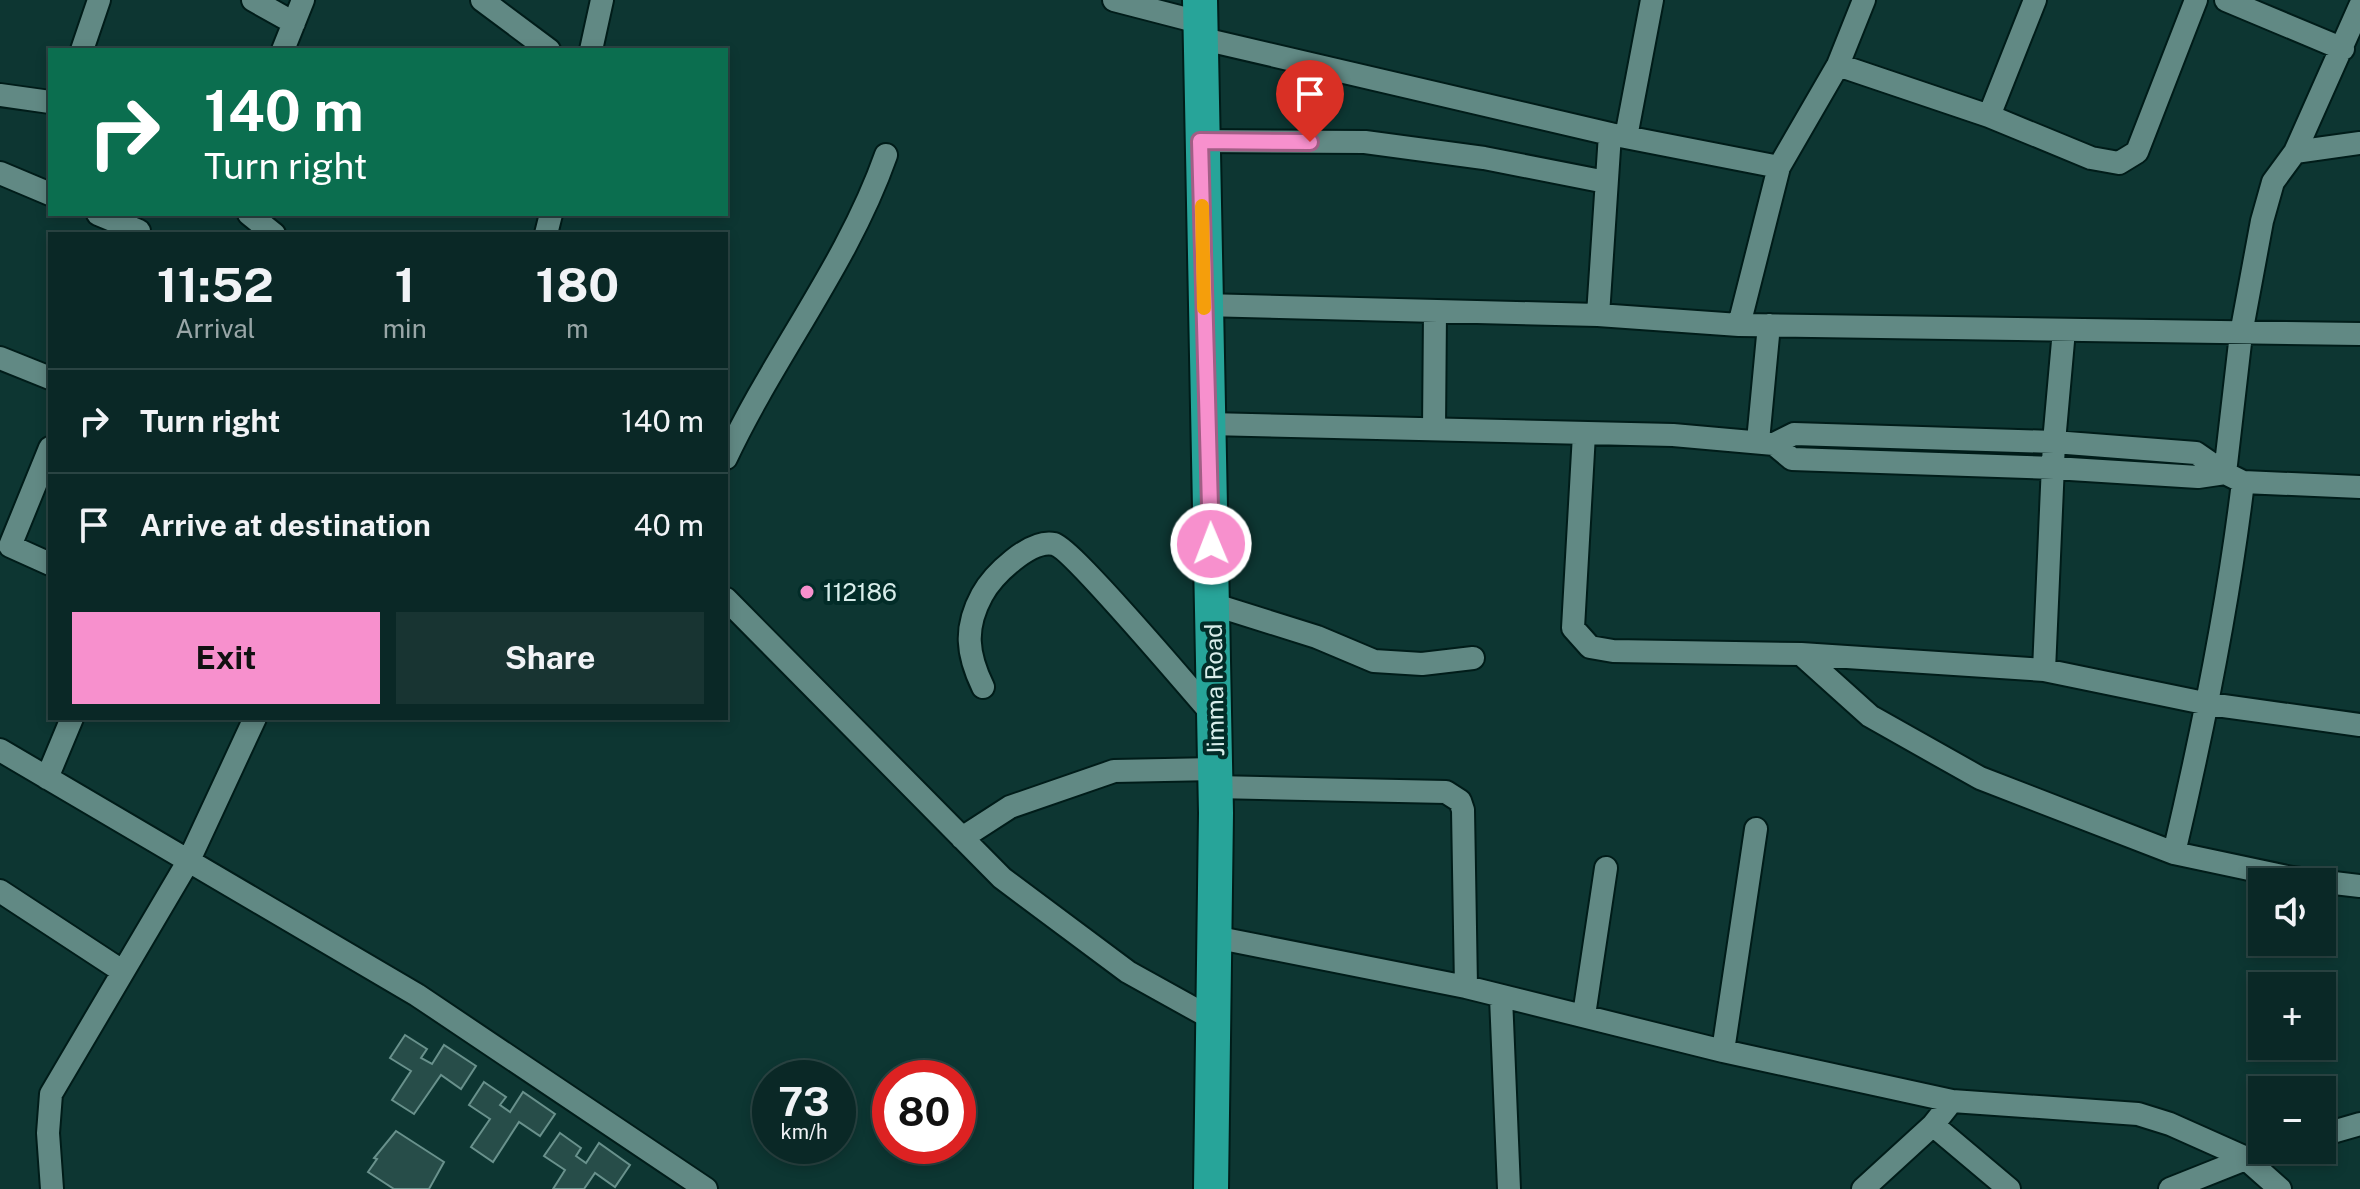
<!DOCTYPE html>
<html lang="en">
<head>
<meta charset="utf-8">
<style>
  body { margin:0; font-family:"Public Sans",sans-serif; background:#183432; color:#f1f3f6; height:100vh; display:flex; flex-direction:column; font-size:30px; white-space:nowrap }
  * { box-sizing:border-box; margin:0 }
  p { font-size:26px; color:#99a6a7 }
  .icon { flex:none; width:44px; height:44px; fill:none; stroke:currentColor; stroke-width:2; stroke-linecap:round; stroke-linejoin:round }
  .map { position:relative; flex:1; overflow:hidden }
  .drawer { position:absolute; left:48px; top:232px; width:680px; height:488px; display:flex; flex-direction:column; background:#0a2826; border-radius:0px; box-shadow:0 4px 12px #0003,0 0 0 2px #2a4443 }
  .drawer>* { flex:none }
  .banner { position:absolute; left:48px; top:48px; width:680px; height:168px; border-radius:0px; box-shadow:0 4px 12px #0003,0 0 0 2px #2a4443; background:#0b6e4f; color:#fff; overflow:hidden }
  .tools { position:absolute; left:2248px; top:868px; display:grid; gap:16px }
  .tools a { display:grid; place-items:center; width:88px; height:88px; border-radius:0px; background:#0a2826; box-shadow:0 4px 12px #0003,0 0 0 2px #2a4443; font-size:40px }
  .speed { position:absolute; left:752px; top:1060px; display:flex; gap:16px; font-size:40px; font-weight:700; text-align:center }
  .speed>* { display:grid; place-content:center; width:104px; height:104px; border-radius:50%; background:#0a2826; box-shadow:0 4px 12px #0003,0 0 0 2px #2a4443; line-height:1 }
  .speed small { font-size:20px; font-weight:400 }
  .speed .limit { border:12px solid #d22; background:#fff; color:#111 }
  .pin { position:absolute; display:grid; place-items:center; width:68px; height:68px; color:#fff; margin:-82px -34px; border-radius:50% 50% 50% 0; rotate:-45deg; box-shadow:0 0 8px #0007 }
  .pin .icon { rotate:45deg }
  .me { position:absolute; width:88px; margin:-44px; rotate:359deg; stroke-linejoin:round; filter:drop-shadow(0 0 6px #0008) }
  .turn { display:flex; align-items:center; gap:28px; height:168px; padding:0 24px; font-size:36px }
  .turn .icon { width:104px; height:104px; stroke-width:2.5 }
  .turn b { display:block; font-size:56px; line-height:68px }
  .eta { display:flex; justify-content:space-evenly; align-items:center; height:136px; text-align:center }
  .eta b { font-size:48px; font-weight:700; line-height:56px }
  .button { display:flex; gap:16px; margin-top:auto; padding:16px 24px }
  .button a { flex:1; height:92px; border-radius:0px; background:#f790cd; color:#111; font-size:32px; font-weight:700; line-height:92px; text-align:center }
  .button a+a { background:#183432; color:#f1f3f6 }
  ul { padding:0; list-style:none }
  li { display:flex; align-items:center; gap:24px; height:104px; padding:0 24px; border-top:2px solid #2a4443 }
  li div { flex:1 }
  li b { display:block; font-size:30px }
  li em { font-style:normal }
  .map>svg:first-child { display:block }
  .building { fill:#274d49; stroke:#69918c; stroke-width:2 }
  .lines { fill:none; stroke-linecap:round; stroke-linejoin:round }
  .minor-casing { stroke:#001c19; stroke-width:26 }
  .highway-casing { stroke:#001c19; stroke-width:38 }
  .minor { stroke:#618984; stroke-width:22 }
  .highway { stroke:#27a499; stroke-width:34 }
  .route-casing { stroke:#a15e85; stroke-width:20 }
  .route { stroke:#f790cd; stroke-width:14 }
  .slow { stroke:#f59e0b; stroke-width:14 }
  .poi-dot { fill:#f790cd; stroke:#022c28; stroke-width:3 }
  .labels { text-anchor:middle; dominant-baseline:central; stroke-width:8; stroke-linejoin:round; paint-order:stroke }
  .poi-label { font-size:24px; fill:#d8edea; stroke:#022c28; text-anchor:start }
  .street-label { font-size:24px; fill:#d8edea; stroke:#022c28 }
</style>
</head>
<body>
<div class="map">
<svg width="2360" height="1189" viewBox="0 0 2360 1189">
  <rect width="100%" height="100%" fill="#0d3632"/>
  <path class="building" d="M405 1035 427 1049 421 1058 432 1064 444 1045 476 1066 461 1089 441 1075 414 1114 392 1100 411 1071 390 1058Z
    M484 1082 506 1097 500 1105 510 1112 523 1092 555 1114 540 1136 519 1122 493 1162 471 1147 490 1119 469 1105Z
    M396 1131 444 1162 429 1189H394L368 1172 377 1159 374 1158Z
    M560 1133 581 1148 576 1156 586 1163 599 1143 630 1165 615 1187 595 1173 584 1189H553L565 1170 544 1156Z"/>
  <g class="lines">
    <defs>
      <path id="minor" d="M253 0 294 23
        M482 0 549 50
        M1114 0 1199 22
        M2226 0 2343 49
        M2360 6 2295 152 2273 182 2262 221 2241 334 2225 473 2243 482 2360 487
        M1199 38 1610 134 1779 167
        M82 50 99 0
        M283 50 303 0
        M591 50 602 0
        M1838 65 1989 116 2091 158 2119 163 2137 152 2196 0
        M0 95 50 102
        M1989 116 2035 0
        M1626 137 1652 0
        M1200 141 1365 142 1484 158 1606 182
        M2295 152 2360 143
        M0 173 50 194
        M98 214 139 231
        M249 214 274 234
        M546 234 551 214
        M1203 305 1598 315 1739 325 2360 334
        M1598 315 1610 134
        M1739 325 1779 167 1838 65 1864 0
        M0 358 50 378
        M1209 424 1673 435 1774 444
        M1434 429 1435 312
        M1584 434 1573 628 1590 647 1613 651 1801 654 2044 670 2209 704 2360 725
        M1794 434 2054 442 2196 453 2225 473 2198 477 2054 468 1792 459 1774 444Z
        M1758 441 1769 325
        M50 448 10 546 50 564
        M726 458C775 354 848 263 886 155
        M726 599 1002 878 1128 972 1211 1018
        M1212 604 1317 637 1374 661 1422 664 1473 658
        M1801 654 1870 716 1980 778 2174 853 2292 878 2360 886
        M2044 670 2054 442 2064 330
        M983 687C967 654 964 628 982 595 993 575 1030 539 1054 544 1071 548 1193 692 1213 715
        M0 750 417 995 706 1189
        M47 778 72 718
        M1215 787 1446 792 1460 801 1463 810 1466 987
        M962 838 1010 807 1114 771 1215 769
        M2174 853C2203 730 2228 608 2243 482
        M0 891 122 971
        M1214 937 1466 987 1723 1051 1952 1101 2138 1114 2170 1124 2244 1157 2280 1189
        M1501 997 1509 1189
        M1584 1015 1606 868
        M1723 1051 1756 829
        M1933 1125 2009 1189
        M2322 1135 2360 1124
        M52 1189 48 1133 51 1094 189 860 255 718
        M1863 1189 1933 1125 1952 1101
        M2170 1189 2268 1150"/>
      <path id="highway" d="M1200 0 1216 813 1211 1189"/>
    </defs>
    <use href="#minor" class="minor-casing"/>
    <use href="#highway" class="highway-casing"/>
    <use href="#minor" class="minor"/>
    <use href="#highway" class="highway"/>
  </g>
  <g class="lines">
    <defs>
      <path id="route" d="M1211 544 1200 141 1310 142"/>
    </defs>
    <use href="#route" class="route-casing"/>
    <use href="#route" class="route"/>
    <path class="slow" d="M1202 206 1204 308"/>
  </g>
  <circle class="poi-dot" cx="807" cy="592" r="8"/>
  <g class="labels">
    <g class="poi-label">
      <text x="823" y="592">112186</text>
    </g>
    <g class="street-label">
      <text transform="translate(1214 690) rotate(-91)">Jimma Road</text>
    </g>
  </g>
</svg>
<div class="tools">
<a><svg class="icon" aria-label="sound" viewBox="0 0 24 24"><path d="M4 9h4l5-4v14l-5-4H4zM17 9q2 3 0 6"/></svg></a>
<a>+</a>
<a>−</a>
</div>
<div class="speed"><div>73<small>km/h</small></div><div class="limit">80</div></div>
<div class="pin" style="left:1310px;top:142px;background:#d93025"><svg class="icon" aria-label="arrive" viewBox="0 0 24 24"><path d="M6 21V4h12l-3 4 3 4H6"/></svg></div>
<svg class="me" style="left:1211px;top:544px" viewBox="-20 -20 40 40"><circle r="17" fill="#f790cd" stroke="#fff" stroke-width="3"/><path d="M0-11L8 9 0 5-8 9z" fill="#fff"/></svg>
<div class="banner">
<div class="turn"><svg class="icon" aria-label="right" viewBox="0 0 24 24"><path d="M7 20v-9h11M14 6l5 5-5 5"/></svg><div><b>140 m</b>Turn right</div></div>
</div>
<section class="drawer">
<div class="eta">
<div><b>11:52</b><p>Arrival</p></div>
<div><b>1</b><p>min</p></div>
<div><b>180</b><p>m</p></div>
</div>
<ul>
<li><svg class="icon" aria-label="right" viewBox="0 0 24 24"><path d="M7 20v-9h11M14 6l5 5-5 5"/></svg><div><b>Turn right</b></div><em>140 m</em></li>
<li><svg class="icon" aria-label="arrive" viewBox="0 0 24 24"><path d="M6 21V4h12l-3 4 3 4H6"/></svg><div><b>Arrive at destination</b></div><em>40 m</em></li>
</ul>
<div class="button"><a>Exit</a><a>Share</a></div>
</section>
</div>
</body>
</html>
